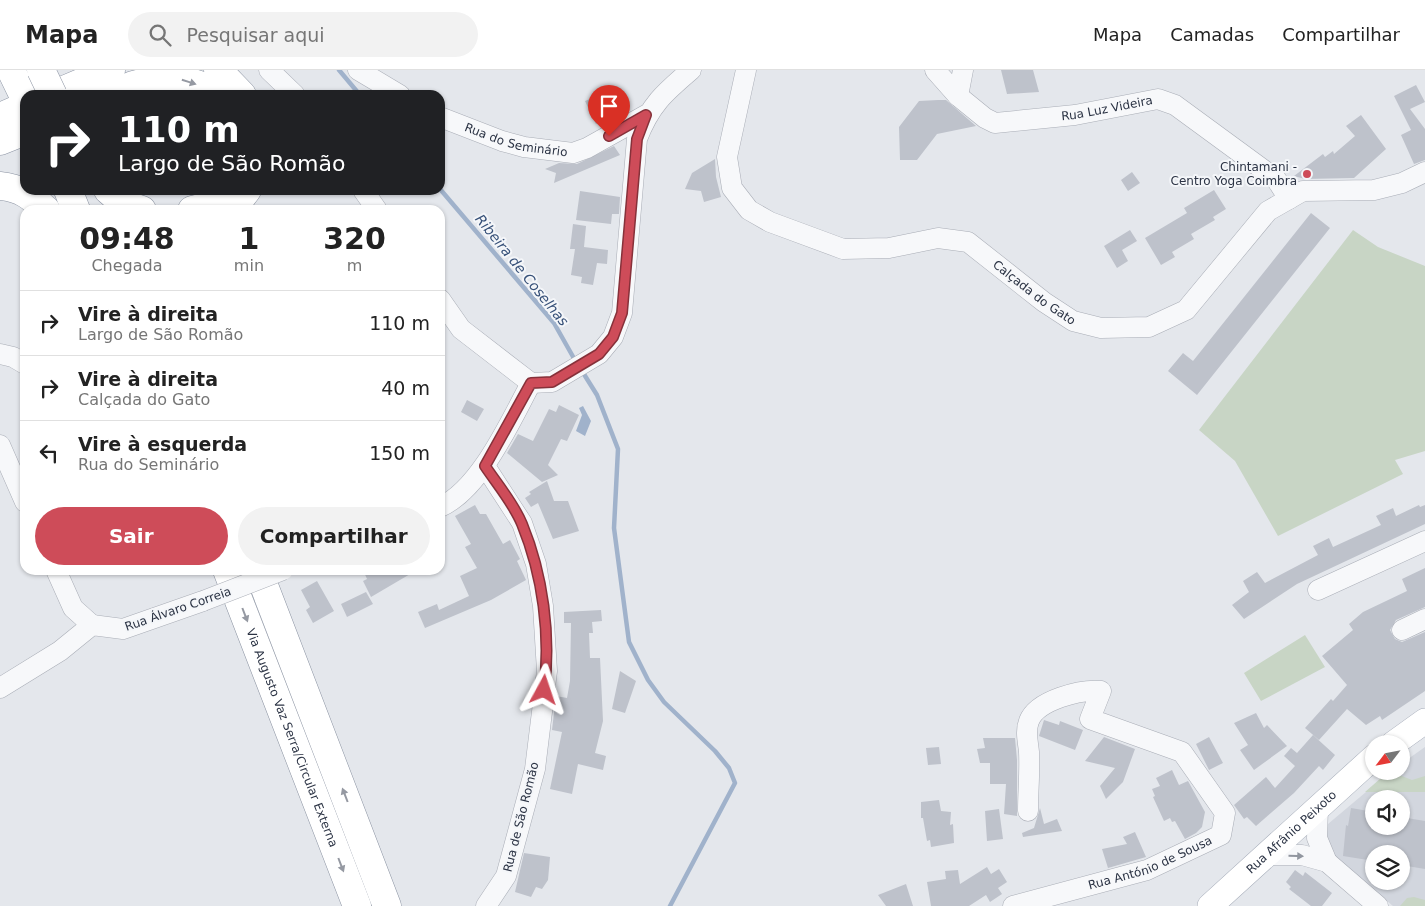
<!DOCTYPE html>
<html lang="pt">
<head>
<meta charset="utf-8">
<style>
  body { margin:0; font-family:"DejaVu Sans",sans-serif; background:#f2f2f2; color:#222; height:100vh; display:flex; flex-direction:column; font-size:19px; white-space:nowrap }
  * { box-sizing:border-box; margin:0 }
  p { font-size:16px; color:#767676 }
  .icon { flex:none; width:28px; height:28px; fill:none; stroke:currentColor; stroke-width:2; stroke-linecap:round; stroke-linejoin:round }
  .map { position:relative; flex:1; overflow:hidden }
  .drawer { position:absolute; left:20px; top:135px; width:425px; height:370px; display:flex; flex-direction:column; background:#fff; border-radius:15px; box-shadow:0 1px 4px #0004 }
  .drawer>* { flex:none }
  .guide { position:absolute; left:20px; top:20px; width:425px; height:105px; border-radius:15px; box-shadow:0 1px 4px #0004; background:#202124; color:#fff; overflow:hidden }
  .needle { width:32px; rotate:238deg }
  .fabs { position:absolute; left:1365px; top:665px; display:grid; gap:10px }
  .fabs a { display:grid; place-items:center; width:45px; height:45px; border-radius:50%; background:#fff; box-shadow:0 1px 4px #0004; font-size:25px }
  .pin { position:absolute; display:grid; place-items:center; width:42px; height:42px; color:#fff; margin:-51px -21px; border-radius:50% 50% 50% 0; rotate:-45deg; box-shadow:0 0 5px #0007 }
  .pin .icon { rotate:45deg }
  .me { position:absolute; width:55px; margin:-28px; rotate:5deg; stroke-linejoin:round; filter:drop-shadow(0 0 4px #0008) }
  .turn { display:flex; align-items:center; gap:18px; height:105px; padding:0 15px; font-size:22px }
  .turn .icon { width:65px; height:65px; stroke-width:2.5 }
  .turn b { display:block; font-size:35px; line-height:42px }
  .eta { display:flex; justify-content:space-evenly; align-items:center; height:85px; text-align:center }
  .eta b { font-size:30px; font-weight:600; line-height:35px }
  .action { display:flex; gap:10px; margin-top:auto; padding:10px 15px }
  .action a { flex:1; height:58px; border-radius:30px; background:#ce4c59; color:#fff; font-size:20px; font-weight:600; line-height:58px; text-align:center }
  .action a+a { background:#f2f2f2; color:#222 }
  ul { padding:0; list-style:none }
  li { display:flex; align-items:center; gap:15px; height:65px; padding:0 15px; border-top:1px solid #e0e0e0 }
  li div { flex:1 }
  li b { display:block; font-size:19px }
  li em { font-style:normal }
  header { display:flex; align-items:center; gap:30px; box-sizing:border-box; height:70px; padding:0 25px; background:#fff; border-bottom:1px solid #e0e0e0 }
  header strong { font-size:24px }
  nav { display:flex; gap:28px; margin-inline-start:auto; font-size:18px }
  .search { width:350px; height:45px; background:#f2f2f2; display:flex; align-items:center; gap:12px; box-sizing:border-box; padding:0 18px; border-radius:28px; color:#767676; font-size:19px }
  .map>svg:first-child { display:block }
  .built { fill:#d2d6de; fill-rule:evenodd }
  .green { fill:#c8d5c5 }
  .water { fill:#a0b2cb }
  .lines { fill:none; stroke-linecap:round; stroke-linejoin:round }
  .stream { stroke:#a0b2cb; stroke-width:4.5 }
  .building { fill:#bec2cb }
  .minor-casing { stroke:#a9adb6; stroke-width:21 }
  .major-casing { stroke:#a3aab7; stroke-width:26 }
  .highway-casing { stroke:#8b93a2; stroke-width:29 }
  .minor { stroke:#f7f8fa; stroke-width:20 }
  .major { stroke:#fff; stroke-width:25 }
  .highway { stroke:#fff; stroke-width:28 }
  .minor-bridge-casing { stroke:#a9adb6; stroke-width:21; stroke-linecap:butt }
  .highway-bridge-casing { stroke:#8b93a2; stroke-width:29; stroke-linecap:butt }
  .minor-bridge { stroke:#f7f8fa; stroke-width:20 }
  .highway-bridge { stroke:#fff; stroke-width:28 }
  .oneway { fill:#9599a2 }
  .oneway2 { fill:#91969f }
  .route-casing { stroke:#86313a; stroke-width:12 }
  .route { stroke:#ce4c59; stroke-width:9 }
  .poi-dot { fill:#ce4c59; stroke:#f4f6f9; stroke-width:2 }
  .labels { text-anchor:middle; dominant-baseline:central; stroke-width:4; stroke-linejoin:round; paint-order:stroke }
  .street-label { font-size:12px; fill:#2b3344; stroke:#f4f6f9 }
  .poi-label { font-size:12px; fill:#2b3344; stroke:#f4f6f9; text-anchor:end }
  .water-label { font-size:14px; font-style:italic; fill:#365078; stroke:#f4f6f9 }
</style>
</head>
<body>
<header>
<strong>Mapa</strong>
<div class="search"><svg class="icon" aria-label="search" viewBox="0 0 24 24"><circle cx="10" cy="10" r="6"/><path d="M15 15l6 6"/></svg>Pesquisar aqui</div>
<nav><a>Mapa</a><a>Camadas</a><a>Compartilhar</a></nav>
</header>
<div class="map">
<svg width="1425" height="836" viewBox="0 0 1425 836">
  <rect width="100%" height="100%" fill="#e4e7ec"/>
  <path class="built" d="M1425 677V836H1393L1328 780 1325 774 1328 754 1391 701H1401V694ZM1374 729H1401V756H1374ZM1374 784H1401V811H1374Z"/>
  <path class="green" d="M1353 160 1378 177 1425 196V381L1395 390 1403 404 1278 466 1235 391 1199 360Z
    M1305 565 1325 597 1261 631 1244 603Z
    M1389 701 1412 710 1425 706V722H1365Z
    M1414 827 1425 830V836H1400L1407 828Z"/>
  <path class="water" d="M583 336 591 351 585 366 576 361 582 345 579 338Z"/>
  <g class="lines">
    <path class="stream" d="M339 0 360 25
      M440 119 554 253 576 292
      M582 301 597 325 618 379 614 458 629 572 648 610 664 632 715 681 729 698 735 713 670 836"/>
  </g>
  <path class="building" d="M1001 0H1033L1039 22 1007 24Z
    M1416 15 1425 32 1410 39 1425 59V90L1414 94 1401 65 1411 60 1394 26Z
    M609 21 620 42 596 54 585 31Z
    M938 30H946L976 56 937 64 917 90H900L899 57 919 31Z
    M1361 45 1386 79 1354 108 1305 109 1294 106 1323 84 1325 87 1333 81 1334 84 1355 66 1346 56Z
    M614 76 620 85 554 113 556 103 545 99 559 93 577 94Z
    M715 89 716 107 721 127 704 132 701 121 685 119 692 103Z
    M1132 102 1140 113 1128 121 1121 110Z
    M1214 120 1226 139 1213 147 1215 150 1191 164 1194 169 1172 182 1175 187 1161 195 1145 168 1187 143 1184 138Z
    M580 121 620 127 619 144H612L611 154 576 150Z
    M1311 143 1330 158 1197 325 1168 301 1183 283 1193 291Z
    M573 154 586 156 584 177 608 180 607 194 597 193 593 215 581 213 582 207 571 205 575 179H570Z
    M1130 160 1137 171 1122 180 1128 191 1117 198 1104 176Z
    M467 330 484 339 477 351 461 342Z
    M559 335 579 345 567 371 561 369 548 395 558 405 542 412 507 383 518 364 533 371 549 339 556 342Z
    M547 411 554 431H568L579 461 553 469 538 433 531 437 525 428 531 424 529 422Z
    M475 435 480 444H486L503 474 510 470 520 489 517 491 526 510 491 530 425 558 418 542 437 534 439 540 469 526 460 506 477 498 465 477 471 474 455 446Z
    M1419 435 1420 437 1425 435V454L1297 514 1244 549 1232 535 1249 522 1243 511 1257 502 1265 513 1318 485 1313 476 1329 468 1333 477 1381 455 1376 446 1393 438 1396 446Z
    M1425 498V537L1396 550 1390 560 1395 569 1402 572 1425 562V621L1382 650 1380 646 1366 655 1347 639 1319 670 1305 658 1331 629 1333 631 1347 615 1322 586 1353 560 1349 554 1363 542 1407 521 1402 509Z
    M363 500H417L371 527 363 511 367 509Z
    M317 511 334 541 313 553 306 540 310 537 301 520Z
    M366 522 373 534 347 547 341 534Z
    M601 540 602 551 592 552 593 563H589L590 588H600L603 651 595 683 606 686 603 700 578 694 572 724 550 719 562 662 552 660 556 626 567 628 570 611 571 553H564V542Z
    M620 601 636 611 625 643 612 639Z
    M1256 643 1264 658 1267 655 1287 676 1254 700 1240 680 1248 675 1234 653Z
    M1044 650 1059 655 1060 651 1083 660 1075 680 1039 666Z
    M1313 665 1335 685 1323 700 1319 696 1294 723 1256 756 1247 747 1244 749 1234 735 1266 707 1275 718 1295 696 1284 686 1291 678 1297 683Z
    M1104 667 1135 679 1123 712 1106 729 1100 716 1115 698 1085 691Z
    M1209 667 1223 693 1209 700 1196 674Z
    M983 668H1015L1017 690V746L1004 744 1006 714H990V693H980L977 679 985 678Z
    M939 677 941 694 928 695 926 678Z
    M1172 700 1179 715 1188 711 1205 742 1202 757 1196 763 1185 769 1175 751 1172 752 1170 748 1164 751 1153 727 1155 726 1152 719 1160 716 1156 708Z
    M939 730 941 741 951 742 950 755 953 754 954 773 931 777 930 770 927 771 923 748H921V732Z
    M1040 738 1044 754 1057 749 1062 761 1023 767 1022 763 1034 758Z
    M1351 738 1374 742V756H1401V747L1425 751V799L1401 795V784H1374V791L1343 786 1346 755 1348 756Z
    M999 739 1003 769 987 771 985 741Z
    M1135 762 1146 787 1108 798 1102 779 1127 774 1123 767Z
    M524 783 550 787 548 810 542 819 536 817 531 827 515 822Z
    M987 797 991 804 999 799 1007 812 998 818 1002 824 990 832 986 825 969 836H931L927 812 946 809 945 801 958 800 960 814Z
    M1295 800 1303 806 1305 802 1332 823 1322 836H1311L1289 819 1291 817 1286 812Z
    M906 814 913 836H886L878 825Z"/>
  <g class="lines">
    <defs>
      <g id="minor">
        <path d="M269 0 295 25"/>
        <path d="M358 0 400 25"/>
        <path id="s1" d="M746 0 727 87 732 118 749 140 770 152 843 179 889 178 938 168 968 172 1044 232 1073 251 1101 258 1149 257 1186 240 1268 141 1303 121 1374 120 1402 113 1425 102"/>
        <path d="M935 0 958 26 963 0"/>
        <path id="s2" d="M958 26 985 48 995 53 1075 45 1158 29 1175 35 1276 109 1289 129"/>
        <path id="s3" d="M440 47 502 71 524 77 573 83 587 78 646 45"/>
        <path d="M363 120 377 140"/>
        <path d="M440 229 461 259 531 313"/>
        <path d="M0 284 13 287 25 294"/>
        <path d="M531 313 552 312 599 284 613 267 622 243 637 69C650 35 664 23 691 0"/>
        <path d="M0 375 25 432"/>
        <path d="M485 396 522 453 536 494 543 536 547 601 535 699 506 806 486 836"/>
        <path d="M440 437C480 420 511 350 531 313"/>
        <path d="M56 500 73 538 92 555"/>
        <path d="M1318 520 1425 471"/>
        <path d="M1402 560 1425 549"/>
        <path d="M0 618 60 581 92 555 123 559 203 531"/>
        <path d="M1318 737 1317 768 1327 792"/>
        <path d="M1265 785H1302L1327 792 1378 836"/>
        <path id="s4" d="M1013 836 1147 800 1221 765 1225 743 1182 682 1090 649 1101 621C1081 619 1037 630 1029 651 1025 661 1028 672 1029 682 1030 702 1028 721 1028 741"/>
      </g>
      <g id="major">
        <path d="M1393 674 1425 651"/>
        <path id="s5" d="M1210 836 1374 687"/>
      </g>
      <g id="highway">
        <path d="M11 0 25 29"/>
        <path d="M218 0 242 25"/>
        <path d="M52 25 111 0"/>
        <path d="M110 25 133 15 171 6 209 18 215 25"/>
        <path d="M0 47 25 36"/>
        <path d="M0 71 25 61"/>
        <path d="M0 116C21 118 31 126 46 140"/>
        <path d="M68 120 76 140"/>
        <path d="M108 120 124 134 142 140"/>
        <path d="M192 140 204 137 220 120"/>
        <path d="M232 140 247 120"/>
        <path id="s6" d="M227 500 357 836"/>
        <path d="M258 500 387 836"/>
      </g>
    </defs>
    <use href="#minor" class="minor-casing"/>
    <use href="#major" class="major-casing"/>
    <use href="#highway" class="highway-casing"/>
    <use href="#minor" class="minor"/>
    <use href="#major" class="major"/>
    <use href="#highway" class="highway"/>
    <defs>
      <path id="minor-bridge" d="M203 531 283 500"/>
      <path id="highway-bridge" d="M41 0 53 25"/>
    </defs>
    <use href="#minor-bridge" class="minor-bridge-casing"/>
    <use href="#highway-bridge" class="highway-bridge-casing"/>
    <use href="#minor-bridge" class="minor-bridge"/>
    <use href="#highway-bridge" class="highway-bridge"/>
  </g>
  <defs><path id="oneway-solid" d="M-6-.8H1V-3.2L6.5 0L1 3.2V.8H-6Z" transform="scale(1.25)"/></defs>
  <g class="oneway">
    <use href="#oneway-solid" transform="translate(189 12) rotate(18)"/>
    <use href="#oneway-solid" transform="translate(245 545) rotate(69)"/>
    <use href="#oneway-solid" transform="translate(345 725) rotate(-111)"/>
    <use href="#oneway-solid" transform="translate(341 795) rotate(69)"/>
  </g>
  <use class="oneway2" href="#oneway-solid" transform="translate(1296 786) rotate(2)"/>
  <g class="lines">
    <defs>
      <path id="route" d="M544 620C551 566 543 505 522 454 514 434 497 414 485 396L531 313 552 312 599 284 613 267 622 243 637 69 646 45 609 66"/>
    </defs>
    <use href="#route" class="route-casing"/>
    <use href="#route" class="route"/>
  </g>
  <circle class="poi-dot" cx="1307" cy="104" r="5"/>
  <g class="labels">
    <g class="street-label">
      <text stroke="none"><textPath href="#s2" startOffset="159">Rua Luz Videira</textPath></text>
      <text stroke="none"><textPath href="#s3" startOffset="80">Rua do Seminário</textPath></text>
      <text stroke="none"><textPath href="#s1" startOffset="460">Calçada do Gato</textPath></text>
      <text transform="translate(178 539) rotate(-19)">Rua Álvaro Correia</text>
      <text stroke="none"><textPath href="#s6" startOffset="180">Via Augusto Vaz Serra/Circular Externa</textPath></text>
      <text transform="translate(521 747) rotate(-76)">Rua de São Romão</text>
      <text stroke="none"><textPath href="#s5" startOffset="110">Rua Afrânio Peixoto</textPath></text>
      <text stroke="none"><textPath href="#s4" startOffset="144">Rua António de Sousa</textPath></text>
    </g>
    <g class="poi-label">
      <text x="1297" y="97">Chintamani -<tspan x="1297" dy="14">Centro Yoga Coimbra</tspan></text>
    </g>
    <g class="water-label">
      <text transform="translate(522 200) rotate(51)">Ribeira de Coselhas</text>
    </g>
  </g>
</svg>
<div class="fabs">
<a><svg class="needle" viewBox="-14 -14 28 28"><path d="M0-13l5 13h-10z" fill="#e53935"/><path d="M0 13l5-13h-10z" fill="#767676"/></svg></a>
<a><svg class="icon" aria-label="sound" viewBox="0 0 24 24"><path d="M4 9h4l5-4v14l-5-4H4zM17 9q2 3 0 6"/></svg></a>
<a><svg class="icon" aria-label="layers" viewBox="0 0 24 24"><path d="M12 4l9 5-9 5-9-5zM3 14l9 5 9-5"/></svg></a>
</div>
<div class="pin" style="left:609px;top:66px;background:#d93025"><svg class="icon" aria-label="arrive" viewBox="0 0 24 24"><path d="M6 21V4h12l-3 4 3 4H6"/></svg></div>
<svg class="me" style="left:544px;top:620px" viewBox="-20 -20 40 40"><path d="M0-17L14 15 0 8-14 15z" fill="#ce4c59" stroke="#fff" stroke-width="4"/></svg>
<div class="guide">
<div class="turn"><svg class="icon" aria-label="right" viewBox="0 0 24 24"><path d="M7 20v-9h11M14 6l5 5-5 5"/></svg><div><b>110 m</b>Largo de São Romão</div></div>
</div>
<section class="drawer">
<div class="eta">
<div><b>09:48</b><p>Chegada</p></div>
<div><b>1</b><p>min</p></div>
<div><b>320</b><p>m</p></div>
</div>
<ul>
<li><svg class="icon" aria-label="right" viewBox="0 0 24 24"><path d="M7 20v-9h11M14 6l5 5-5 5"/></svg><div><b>Vire à direita</b><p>Largo de São Romão</p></div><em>110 m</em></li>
<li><svg class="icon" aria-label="right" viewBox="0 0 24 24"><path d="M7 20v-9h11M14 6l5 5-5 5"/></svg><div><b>Vire à direita</b><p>Calçada do Gato</p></div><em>40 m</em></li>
<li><svg class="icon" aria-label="left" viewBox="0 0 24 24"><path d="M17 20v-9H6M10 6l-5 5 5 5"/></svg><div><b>Vire à esquerda</b><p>Rua do Seminário</p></div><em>150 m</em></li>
</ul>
<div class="action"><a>Sair</a><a>Compartilhar</a></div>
</section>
</div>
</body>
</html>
